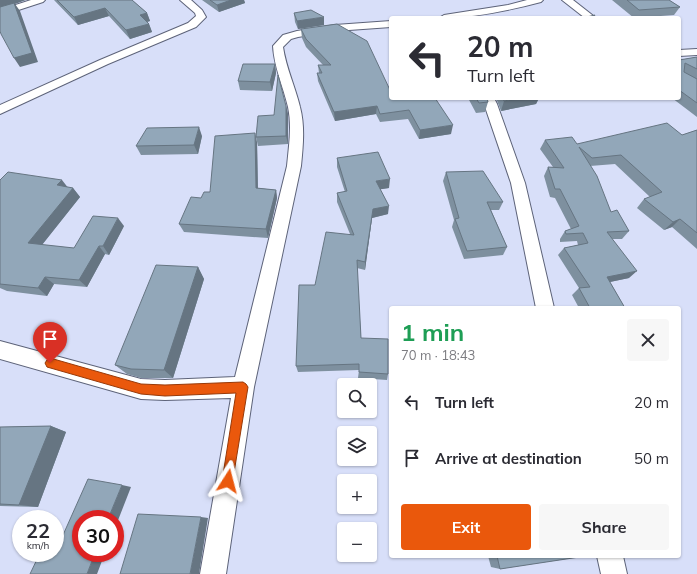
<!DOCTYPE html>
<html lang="en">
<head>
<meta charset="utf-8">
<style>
  body { margin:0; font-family:Mulish,sans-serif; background:#f7f7f7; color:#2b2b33; height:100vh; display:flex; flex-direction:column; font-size:15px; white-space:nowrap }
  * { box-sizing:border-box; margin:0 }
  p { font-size:13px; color:#7c7c81 }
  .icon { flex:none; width:22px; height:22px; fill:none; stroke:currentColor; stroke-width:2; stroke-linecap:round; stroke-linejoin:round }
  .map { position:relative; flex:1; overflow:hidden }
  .side { position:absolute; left:389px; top:306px; width:292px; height:252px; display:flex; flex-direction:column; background:#fff; border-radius:4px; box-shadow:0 1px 3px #0004 }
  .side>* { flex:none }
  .banner { position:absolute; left:389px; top:16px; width:292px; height:84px; border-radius:4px; box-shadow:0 1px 3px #0004; background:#fff; color:#2b2b33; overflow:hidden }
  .controls { position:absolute; left:337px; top:378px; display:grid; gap:8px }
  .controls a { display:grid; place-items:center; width:40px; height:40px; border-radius:4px; background:#fff; box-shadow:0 1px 3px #0004; font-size:20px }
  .speed { position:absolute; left:12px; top:510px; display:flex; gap:8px; font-size:20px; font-weight:700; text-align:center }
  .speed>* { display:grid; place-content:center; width:52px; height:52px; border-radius:50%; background:#fff; box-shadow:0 1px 3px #0004; line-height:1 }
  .speed small { font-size:10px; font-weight:400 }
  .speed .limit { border:6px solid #d22; background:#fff; color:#111 }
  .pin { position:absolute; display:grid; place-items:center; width:34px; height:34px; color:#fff; margin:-41px -17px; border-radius:50% 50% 50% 0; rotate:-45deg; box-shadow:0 0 4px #0007 }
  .pin .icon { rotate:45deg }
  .me { position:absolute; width:44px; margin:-22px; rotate:9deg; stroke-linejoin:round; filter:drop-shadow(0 0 3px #0008) }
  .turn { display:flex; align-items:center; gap:14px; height:84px; padding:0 12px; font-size:18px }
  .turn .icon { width:52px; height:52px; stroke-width:2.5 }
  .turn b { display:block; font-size:28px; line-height:34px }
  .round { display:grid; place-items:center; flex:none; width:42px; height:42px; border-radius:4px; background:#f7f7f7 }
  .overview { display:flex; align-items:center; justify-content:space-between; height:68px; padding:0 12px }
  h1 { font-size:24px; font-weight:700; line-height:30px; color:#1e9e55 }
  .cta { display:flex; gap:8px; margin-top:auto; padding:8px 12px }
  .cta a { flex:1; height:46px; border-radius:4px; background:#ea580c; color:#fff; font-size:16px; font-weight:700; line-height:46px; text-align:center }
  .cta a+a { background:#f7f7f7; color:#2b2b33 }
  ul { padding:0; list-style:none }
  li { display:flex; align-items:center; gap:12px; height:56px; padding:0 12px }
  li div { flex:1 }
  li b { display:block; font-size:15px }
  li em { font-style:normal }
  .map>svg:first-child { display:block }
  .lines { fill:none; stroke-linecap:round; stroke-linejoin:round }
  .street-casing { stroke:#5d6379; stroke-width:2 }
  .street { fill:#fff; fill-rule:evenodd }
  .wall { fill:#7e909f }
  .shaded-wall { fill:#667582 }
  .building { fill:#92a7b9; stroke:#667582 }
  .route { fill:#ea580c; stroke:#983908 }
</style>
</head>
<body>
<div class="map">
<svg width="697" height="574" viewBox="0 0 697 574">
  <rect width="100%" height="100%" fill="#d8dff9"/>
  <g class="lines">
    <defs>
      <path id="street" d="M31 0H45L43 2 0 16V10Z
        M180 0H191L202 10 206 17 196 27 108 64 0 114V105L100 60 188 23 196 16 195 13Z
        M527 0H543L541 2C507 11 474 18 439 18L444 15 508 5Z
        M562 0H573L596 18H585Z
        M391 21V27L335 31 298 37 291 39 283 47C286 68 295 86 300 107 305 126 303 146 301 166L254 387 226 574H200L231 398 165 400 141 399 0 359V341L141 379 165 380 235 377 287 166C289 146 292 126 288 107 283 86 274 67 273 46L283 35 297 31 335 25Z
        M697 49V55L679 56V50Z
        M482 98H494L497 104 525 183 554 308H536L511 183Z
        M597 556H623L627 574H601Z"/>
    </defs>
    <use href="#street" class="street-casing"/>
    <use href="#street" class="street"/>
  </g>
  <path class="wall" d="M54 0H132L147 13 150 21 147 22 149 24 152 32 130 39 109 16 78 25Z
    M202 0H244L245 3 219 12Z
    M612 0H669L680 7 674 15 634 18Z
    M294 13 324 25 298 29 295 22Z
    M301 29 390 90 451 134 419 139 408 119 380 122 376 114 335 121 318 81 317 73H319L318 65H323L306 47 302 38Z
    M697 57V117L672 98H679V60Z
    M275 64 276 73 272 91 240 90 238 81Z
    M468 98H487L488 102 485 112 476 113Z
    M496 98H545L538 100 536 104 501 111Z
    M286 106 288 114V144L258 146 256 137 274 115Z
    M697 130V249L672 227 664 230 637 208 644 199 650 197 615 164 590 166 611 212 629 231 622 239H612L629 278 610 282 625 308H579L572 295 579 288 558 255 564 248 578 245 577 241 560 242V239L565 231 571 229 555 198 550 197 544 176 548 167H553L540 149 545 140 577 144 682 135Z
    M202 136 198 154 141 155 136 146Z
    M257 142 258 188 276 190 277 198 268 238 184 232 179 224 201 198 210 192Z
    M337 158 389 188 380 189 388 214 372 218 365 270 357 268 361 338 388 374 387 380 358 378 359 370 298 372 296 366 315 285 350 234 337 202V193L345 192 337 167Z
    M446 172 503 202 499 210H491L507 247 503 255 464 259 452 227 454 220 443 181Z
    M0 180 73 188 80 197 42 245 74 248 124 226 109 255 105 254 87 287 54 284 47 296 7 291 0 288Z
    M198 267 204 279 173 378H141L127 374 115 365Z
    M51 426 66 432 38 507 0 506V427Z
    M488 556H586L500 569 491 567Z"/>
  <path class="shaded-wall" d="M0 0H26L15 4 20 11 38 62 20 67 14 58 0 8Z
    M231 0H244L245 3 219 12 217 5Z
    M105 8 109 16 78 25 74 17Z
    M147 13 150 21 143 23 140 15Z
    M324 17V25L298 29 297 21Z
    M149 24 152 32 130 39 126 30Z
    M275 64 276 73 272 91 270 82Z
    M520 98H545L538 100 536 104 501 111 504 101Z
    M286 106 288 114V144L286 136Z
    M377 106 376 114 335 121 334 112Z
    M453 125 451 134 419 139 420 130Z
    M199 127 202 136 198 154 194 145Z
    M255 133 257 142 258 197 256 188Z
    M390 179 389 188 376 190V181Z
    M62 180 69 189 57 185Z
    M73 188 80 197 37 251 28 243Z
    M276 190 277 198 268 238 266 229Z
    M389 206 388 214 372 218 365 270V262L373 209Z
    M118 218 124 226 109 255 103 246Z
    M680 219 672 227 664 230 673 222Z
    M99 246 105 254 87 287 79 280Z
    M198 267 204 279 173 378 164 370Z
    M637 271 629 278 600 284 607 277Z
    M45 277 54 284 47 296 38 288Z
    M51 426 66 432 38 507 19 505Z
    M122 485 131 487 115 528V519H108Z
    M201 517 208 518 199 574H190Z
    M95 553H105L97 574H87Z"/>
  <path class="building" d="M57 0H132L147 13 140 15 149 24 126 30 105 8 74 17Z
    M210 0H231L217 5Z
    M627 0H669L680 7 639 10Z
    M14 3 32 53 14 58 1 34 0 31V7Z
    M311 10 324 17 297 21 294 13Z
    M595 15 593 18H583Z
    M337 24 367 41 390 90H391V98H435L453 125 420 130 409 110 380 114 377 106 334 112 317 73H322L318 65H331L306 39 301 29Z
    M697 57V69L685 63 684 72 697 79V103L679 90V60Z
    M243 64H275L270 82 238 81Z
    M278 75 286 106V136L256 137 258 116 274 115Z
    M476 98H487L488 102 479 103Z
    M503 98H520L504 101Z
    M667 123 682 135 697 130V233L680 219 673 222 644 199 662 192 621 155 592 158 579 147 597 176 611 212 617 210 629 231 607 232 637 271 607 277 625 308H590L579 288 590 287 564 248 588 243 583 233 566 234 565 231 579 226 560 189H555L548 167 564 168 545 140 572 137 577 144Z
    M199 127 194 145 136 146 147 128Z
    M255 133 256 188 276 190 266 229 179 224 191 197 201 198 204 192H210L215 136Z
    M378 152 390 179 376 181 389 206 373 209 365 262 357 260 361 338 388 339V374L359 372V364L296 366 299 285H315L326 232 354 235 337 193 347 191 337 158Z
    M483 171 503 202H487L507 247 467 251 455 219 459 218 446 172Z
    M8 172 62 180 57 185 73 188 28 243 74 248 93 216 118 218 103 246H99L79 280 45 277 38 288 0 284V180Z
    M156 265 198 267 164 370 131 369 115 365Z
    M51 426 19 505 0 504V427Z
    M88 479 122 485 108 519H81V553H95L87 574H30L40 553 54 554 55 553Z
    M138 514 201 517 190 574H120Z
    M497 556H586L500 569Z"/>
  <path class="route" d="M50 358 141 384 165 385 243 382 246 384 248 387 232 485 228 487 223 485 222 481 236 393 165 396 141 394 47 367 45 363 47 360Z"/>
</svg>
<div class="controls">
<a><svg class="icon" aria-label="search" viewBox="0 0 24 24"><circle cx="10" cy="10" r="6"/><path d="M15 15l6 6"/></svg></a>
<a><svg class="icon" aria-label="layers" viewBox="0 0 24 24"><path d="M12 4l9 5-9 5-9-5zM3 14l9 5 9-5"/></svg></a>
<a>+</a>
<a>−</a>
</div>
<div class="speed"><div>22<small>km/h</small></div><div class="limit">30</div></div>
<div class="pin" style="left:50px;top:363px;background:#d93025"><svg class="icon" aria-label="arrive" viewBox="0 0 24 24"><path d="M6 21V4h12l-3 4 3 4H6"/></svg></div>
<svg class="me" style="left:228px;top:481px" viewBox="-20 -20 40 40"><path d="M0-17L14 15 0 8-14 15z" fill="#ea580c" stroke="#fff" stroke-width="4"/></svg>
<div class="banner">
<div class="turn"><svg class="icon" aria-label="left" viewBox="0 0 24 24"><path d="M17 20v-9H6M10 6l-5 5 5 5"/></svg><div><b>20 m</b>Turn left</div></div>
</div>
<section class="side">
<div class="overview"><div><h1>1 min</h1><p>70 m · 18:43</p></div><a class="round"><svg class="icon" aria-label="close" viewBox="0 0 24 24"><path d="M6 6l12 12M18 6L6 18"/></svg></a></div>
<ul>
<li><svg class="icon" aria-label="left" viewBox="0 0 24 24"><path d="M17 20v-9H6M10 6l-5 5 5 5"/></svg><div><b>Turn left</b></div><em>20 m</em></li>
<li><svg class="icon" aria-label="arrive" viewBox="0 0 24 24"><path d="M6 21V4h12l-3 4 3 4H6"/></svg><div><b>Arrive at destination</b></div><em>50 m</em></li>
</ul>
<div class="cta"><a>Exit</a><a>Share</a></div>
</section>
</div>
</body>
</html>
